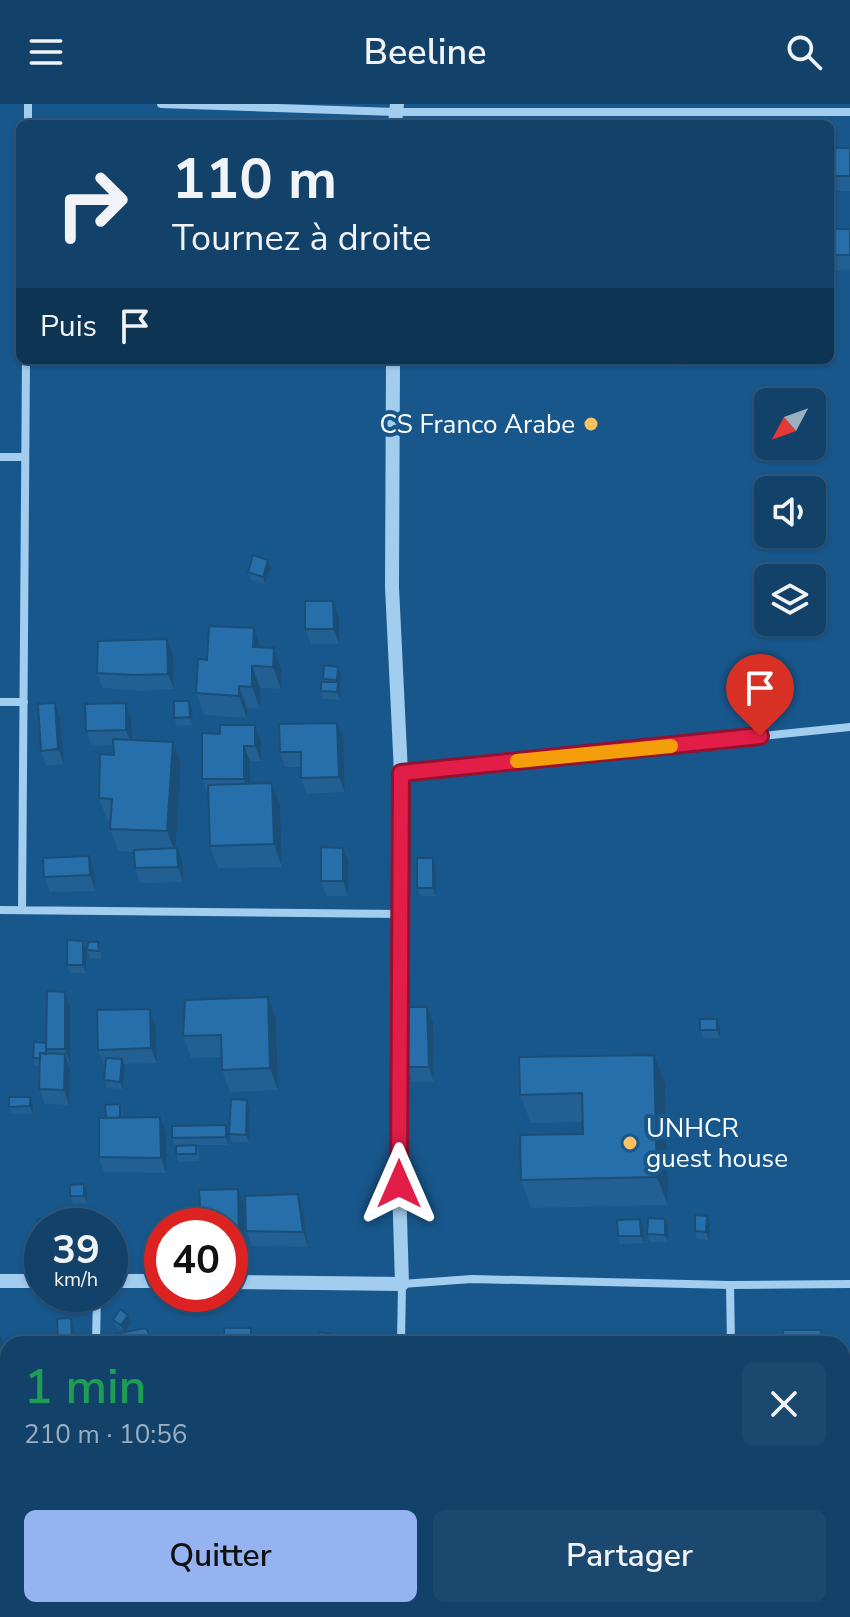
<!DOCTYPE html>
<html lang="fr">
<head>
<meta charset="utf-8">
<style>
  body { margin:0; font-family:"Nunito Sans",sans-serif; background:#1b486f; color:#f1f3f6; height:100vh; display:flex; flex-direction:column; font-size:30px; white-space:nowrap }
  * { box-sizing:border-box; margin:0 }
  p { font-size:26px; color:#9cafc0 }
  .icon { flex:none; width:44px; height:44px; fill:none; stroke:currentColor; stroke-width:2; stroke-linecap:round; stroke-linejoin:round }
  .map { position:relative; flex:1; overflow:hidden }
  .sheet { position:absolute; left:0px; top:1232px; width:850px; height:282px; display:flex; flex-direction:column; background:#124169; border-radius:24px 24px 0 0; box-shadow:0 2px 6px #0004,0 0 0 2px #315a7d }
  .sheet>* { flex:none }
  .guide { position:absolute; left:16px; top:16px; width:818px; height:244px; border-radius:12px; box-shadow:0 2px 6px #0004,0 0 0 2px #315a7d; background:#124169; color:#f1f3f6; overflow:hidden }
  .needle { width:52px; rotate:229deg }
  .tools { position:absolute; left:754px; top:284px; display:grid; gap:16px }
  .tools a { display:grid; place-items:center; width:72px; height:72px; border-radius:12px; background:#124169; box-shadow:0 2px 6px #0004,0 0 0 2px #315a7d; font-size:40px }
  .speed { position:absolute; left:24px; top:1104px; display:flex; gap:16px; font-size:40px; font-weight:700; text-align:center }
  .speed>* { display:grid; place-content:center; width:104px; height:104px; border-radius:50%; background:#124169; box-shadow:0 2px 6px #0004,0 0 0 2px #315a7d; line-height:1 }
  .speed small { font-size:20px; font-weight:400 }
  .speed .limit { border:12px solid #d22; background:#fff; color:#111 }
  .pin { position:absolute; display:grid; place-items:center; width:68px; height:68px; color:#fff; margin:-82px -34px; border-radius:50% 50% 50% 0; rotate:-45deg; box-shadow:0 0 8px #0007 }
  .pin .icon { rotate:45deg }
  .me { position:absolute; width:88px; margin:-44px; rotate:0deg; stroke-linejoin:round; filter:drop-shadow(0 0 6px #0008) }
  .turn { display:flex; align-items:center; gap:28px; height:168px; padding:0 24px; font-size:36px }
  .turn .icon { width:104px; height:104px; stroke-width:2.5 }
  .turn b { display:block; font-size:56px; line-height:68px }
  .then { display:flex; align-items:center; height:76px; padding:0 24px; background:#0003; gap:16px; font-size:30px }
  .round { display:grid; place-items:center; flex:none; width:84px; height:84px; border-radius:12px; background:#1b486f }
  .overview { display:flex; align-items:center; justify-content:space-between; height:136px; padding:0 24px }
  h1 { font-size:48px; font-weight:600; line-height:60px; color:#1e9e55 }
  .button { display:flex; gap:16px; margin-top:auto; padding:16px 24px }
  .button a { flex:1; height:92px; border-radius:12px; background:#95b2f1; color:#111; font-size:32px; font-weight:600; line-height:92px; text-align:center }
  .button a+a { background:#1b486f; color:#f1f3f6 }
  header { display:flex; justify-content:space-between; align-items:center; height:104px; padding:0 24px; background:#124169; font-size:36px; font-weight:600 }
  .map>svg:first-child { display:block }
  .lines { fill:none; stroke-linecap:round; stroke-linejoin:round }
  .minor { stroke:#a3cdee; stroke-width:8 }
  .tertiary { stroke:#a3cdee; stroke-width:14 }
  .wall { fill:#225f92 }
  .shaded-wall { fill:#1b4e77 }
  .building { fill:#276faa; stroke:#1b4e77; stroke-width:2 }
  .route-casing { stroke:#92132f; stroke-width:20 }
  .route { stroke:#e11d48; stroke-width:14 }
  .slow { stroke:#f59e0b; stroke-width:14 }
  .poi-dot { fill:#ffc160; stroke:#18578c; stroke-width:3 }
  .labels { text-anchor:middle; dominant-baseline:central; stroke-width:8; stroke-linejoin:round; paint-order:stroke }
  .poi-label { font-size:26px; fill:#fff; stroke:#18578c; text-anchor:end }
</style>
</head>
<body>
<header><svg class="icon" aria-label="menu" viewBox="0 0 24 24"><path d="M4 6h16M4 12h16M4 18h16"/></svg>Beeline<svg class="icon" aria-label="search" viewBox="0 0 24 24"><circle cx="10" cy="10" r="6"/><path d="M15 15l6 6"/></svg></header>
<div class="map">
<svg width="850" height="1513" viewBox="0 0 850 1513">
  <rect width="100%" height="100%" fill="#18578c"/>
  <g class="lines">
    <path class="minor" d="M161 0 395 8H850
      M28 20V0
      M0 353H25
      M0 598H24
      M401 669 850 623
      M0 806 401 810
      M22 806 26 256
      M730 1181 731 1240
      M96 1240 97 1190
      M401 1240 402 1180 472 1175 730 1181 850 1180
      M842 1390H850
      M0 1476H8
      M736 1506V1513
      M95 1513V1506
      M399 1513V1506"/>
    <path class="tertiary" d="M395 20 397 0
      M0 1177H42
      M110 1177H162
      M230 1178 402 1180 399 1080 401 669 392 483 393 256"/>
  </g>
  <path class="wall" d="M830 44H850V87H830Z
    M830 125H850V166L831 167Z
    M437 256H517V262H439Z
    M546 256H583V259L548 261Z
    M634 256H656L655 260Z
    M665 256H688V263L667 262Z
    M271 464 265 480 250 475 248 468Z
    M333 497 339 512V540H311L305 525Z
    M254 524 261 543 274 544 282 566 281 585 260 584V605L247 604V614L204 611 196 589 207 556Z
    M173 550 174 585 141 587 103 584 97 569Z
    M341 570 340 596 323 595 321 587 324 578 323 575Z
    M55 599 60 614 64 660 46 662 41 647Z
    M192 605 193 621 177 622 174 614Z
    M131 615 132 636 173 638 181 660 175 744 183 759V778L140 779 135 764 134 748 118 747 110 725V716H107L99 694 114 651 113 641 92 642 86 627Z
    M337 619 343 634 345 688 307 690 301 674V663H285L280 648Z
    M255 621 261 637V657H250V680L272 679 280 701 282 763 218 764 210 742 208 690 202 675 220 630Z
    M89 752 94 767 96 787 50 788 44 773Z
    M433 754 435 762 436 792H420L417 784Z
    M349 759 348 792H327L321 777Z
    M83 837 86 845V869H70L67 861Z
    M101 845V855L90 854 87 846Z
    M70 903V960H68L70 966 69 1001 45 1000 39 985 40 962 35 961 33 954 46 939Z
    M427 903 433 918 434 978H412L406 963Z
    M150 905 155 920 157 959 124 960 125 963 123 985 107 984 104 976 105 961H104L98 946Z
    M276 915 278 986 230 988 222 966V953L191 954 183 932Z
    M717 915 720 923V934H703L700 926Z
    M665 979 668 1101 531 1104 521 1076 583 1030V1018L531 1019 520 991Z
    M30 993 33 1000V1010H12L9 1003Z
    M247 996 250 1004 249 1038H232L229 1030Z
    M123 1008V1014L166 1028V1069L104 1068 99 1053Z
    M226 1021 228 1028V1041H196L199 1048V1057L179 1058 176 1050 186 1041H175L172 1034Z
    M84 1080 87 1088V1099L73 1100 70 1092Z
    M244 1100 245 1147H230V1122Z
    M303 1105 308 1143 252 1142 246 1127Z
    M707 1112 710 1120 709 1136 697 1135 695 1127Z
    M640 1115 643 1123 644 1139 620 1140 618 1132Z
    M42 1122V1146L38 1133Z
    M668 1123V1138H650L647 1130Z
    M128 1211 131 1219 123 1228 116 1223 113 1216Z
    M0 1229 5 1243V1289H0Z
    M0 1337 8 1338V1384L0 1383Z
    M842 1359H850V1381H842Z"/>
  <path class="shaded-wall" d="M268 456 271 464 265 480 263 473Z
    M333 497 339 512V540L334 525Z
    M254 524 262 546 261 565 253 543Z
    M167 535 173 550 174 585 168 570Z
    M274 544 282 566 281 585 273 563Z
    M252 562 260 584V605L252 583Z
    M338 563 341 570 340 596 337 588Z
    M239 582 247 604V614L239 592Z
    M189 597 192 605 193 621 190 613Z
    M55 599 60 614 64 660 58 645Z
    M126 599 131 615 132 641 126 626Z
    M337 619 343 634 345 688 339 673Z
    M255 621 261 637V657L255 642Z
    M173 638 181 660 175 749 167 727Z
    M244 642 250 657V690L244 675Z
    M272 679 280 701 282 763 274 740Z
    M177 744 183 759V778L178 763Z
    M343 744 349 759 348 792 343 777Z
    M89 752 94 767 96 787 90 771Z
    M433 754 435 762 436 792 433 784Z
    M83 837 86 845V869L83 861Z
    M65 888 70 903V960L65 945Z
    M268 893 276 915 278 986 270 964Z
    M427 903 433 918 434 978 429 963Z
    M150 905 155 920 157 959 151 944Z
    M717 915 720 923V934L717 926Z
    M65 950 70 966 69 1001 64 986Z
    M654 951 665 979 668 1101 657 1073Z
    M122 955 125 963 123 985 120 978Z
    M30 993 33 1000V1010L30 1002Z
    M247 996 250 1004 249 1038 246 1031Z
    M160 1013 166 1028V1069L161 1054Z
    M226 1021 228 1028V1041L226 1033Z
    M84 1080 87 1088V1099L84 1092Z
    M238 1085 244 1100 245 1147 239 1131Z
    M298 1090 303 1105 308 1143 303 1128Z
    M707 1112 710 1120 709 1136 706 1128Z
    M640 1115 643 1123 644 1139 641 1132Z
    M665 1115 668 1123V1138L665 1131Z
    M128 1211 131 1219 124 1229 121 1221Z
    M71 1214 74 1222 75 1240H72Z
    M251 1224 256 1239V1240H251Z
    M821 1226 827 1240H822Z
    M0 1229 5 1243V1289L0 1276Z"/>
  <path class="building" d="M830 44H850V72H830Z
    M830 125H850V151H830Z
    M253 451 268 456 263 473 248 468Z
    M305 497H333L334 525H305Z
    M209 522 254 524 253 543 274 544 273 563 252 562V583L239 582V592L196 589 198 555 207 556Z
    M167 535 168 570 135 571 97 569 98 537Z
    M324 561 338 563 337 576 323 575Z
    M321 578H338L337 588 321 587Z
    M174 597H189L190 613 174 614Z
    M55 599 58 645 41 647 38 600Z
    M126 599V626L86 627 85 600Z
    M337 619 339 673 301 674V648H280L279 620Z
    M220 621H255V642H244V675H202V629L220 630Z
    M113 635 173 638 167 727 110 725 112 695 99 694 100 650 114 651Z
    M272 679 274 740 210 742 208 681Z
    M321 743 343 744V777H321Z
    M177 744 178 763 135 764 134 746Z
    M89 752 90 771 44 773 43 754Z
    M417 754H433V784H417Z
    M67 836 83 837V861H67Z
    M88 838H98L99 847 87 846Z
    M47 887 65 888V945H46Z
    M268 893 270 964 222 966 221 931 183 932 185 896Z
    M405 903H427L429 963H406Z
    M150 905 151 944 98 946 97 906Z
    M700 915H717V926H700Z
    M34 938 46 939V950L40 949V954H33Z
    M40 949 65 950 64 986 39 985Z
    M654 951 657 1073 521 1076 520 1031 583 1030 582 989 520 991 519 953Z
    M106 954 122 955 120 978 104 976Z
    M9 993H30V1002L9 1003Z
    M231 995 247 996 246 1031 229 1030Z
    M120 1000V1014H106L105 1001Z
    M160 1013 161 1054 99 1053V1014Z
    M226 1021V1033L172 1034V1022Z
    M196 1041V1050H176V1042Z
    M84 1080V1092H70V1081Z
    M238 1085 239 1131 230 1132V1122H201L199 1086Z
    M298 1090 303 1128 246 1127 245 1092Z
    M695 1111 707 1112 706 1128 695 1127Z
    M80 1114 81 1122H42V1133H38V1115Z
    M648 1114 665 1115V1131L647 1130Z
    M640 1115 641 1132H618L617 1116Z
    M120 1205 128 1211 121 1221 113 1216Z
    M71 1214 72 1240H58L57 1215Z
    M145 1224 148 1227 149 1240H117L116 1230Z
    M224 1224H251V1240H224Z
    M783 1226H821L822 1240H783Z
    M320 1228 331 1230V1238L319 1237Z
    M0 1337 8 1338V1369H0Z
    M842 1359H850V1374L842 1373Z"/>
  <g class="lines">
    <defs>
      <path id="route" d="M399 1080 401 669 760 632"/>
    </defs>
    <use href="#route" class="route-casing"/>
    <use href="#route" class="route"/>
    <path class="slow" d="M517 657 671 642"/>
  </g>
  <g class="poi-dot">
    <circle cx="591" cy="320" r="8"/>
    <circle cx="630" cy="1039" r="8"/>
  </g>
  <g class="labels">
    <g class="poi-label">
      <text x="575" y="320">CS Franco Arabe</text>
      <text x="646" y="1024" text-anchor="start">UNHCR<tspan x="646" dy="30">guest house</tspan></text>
    </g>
  </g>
</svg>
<div class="tools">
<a><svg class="needle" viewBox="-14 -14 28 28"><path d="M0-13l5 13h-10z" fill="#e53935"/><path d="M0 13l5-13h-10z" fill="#9cafc0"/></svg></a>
<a><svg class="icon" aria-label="sound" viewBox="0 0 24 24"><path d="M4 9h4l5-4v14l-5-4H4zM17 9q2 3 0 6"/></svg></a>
<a><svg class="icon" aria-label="layers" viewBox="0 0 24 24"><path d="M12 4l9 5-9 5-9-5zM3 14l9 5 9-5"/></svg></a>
</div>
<div class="speed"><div>39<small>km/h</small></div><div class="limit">40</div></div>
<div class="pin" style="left:760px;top:632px;background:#d93025"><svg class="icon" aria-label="arrive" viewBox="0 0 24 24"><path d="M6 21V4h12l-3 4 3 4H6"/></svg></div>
<svg class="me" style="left:399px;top:1080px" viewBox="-20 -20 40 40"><path d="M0-17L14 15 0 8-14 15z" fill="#e11d48" stroke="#fff" stroke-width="4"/></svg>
<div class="guide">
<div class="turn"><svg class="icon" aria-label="right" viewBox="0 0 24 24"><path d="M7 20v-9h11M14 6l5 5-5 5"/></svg><div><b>110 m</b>Tournez à droite</div></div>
<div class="then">Puis<svg class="icon" aria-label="arrive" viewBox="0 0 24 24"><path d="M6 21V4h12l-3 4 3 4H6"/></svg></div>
</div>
<section class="sheet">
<div class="overview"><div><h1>1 min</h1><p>210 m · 10:56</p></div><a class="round"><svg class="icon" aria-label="close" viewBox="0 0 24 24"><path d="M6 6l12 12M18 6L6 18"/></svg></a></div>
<div class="button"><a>Quitter</a><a>Partager</a></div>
</section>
</div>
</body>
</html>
